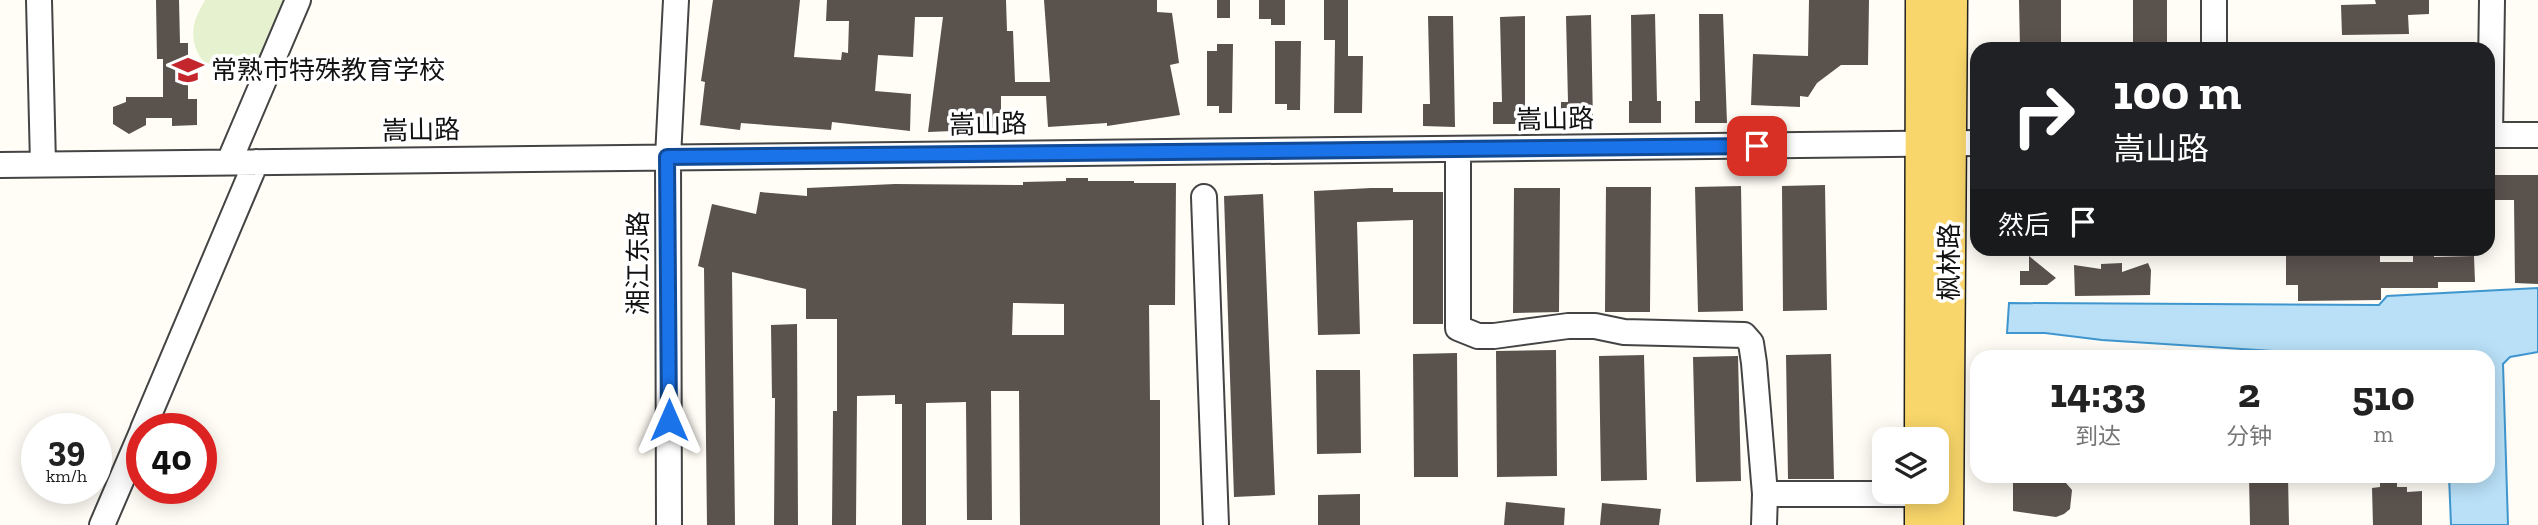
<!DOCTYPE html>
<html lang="zh">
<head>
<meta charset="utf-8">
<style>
  body { margin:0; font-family:"Zilla Slab","Noto Sans SC",serif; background:#f6f6f6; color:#222; height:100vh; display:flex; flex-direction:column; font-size:26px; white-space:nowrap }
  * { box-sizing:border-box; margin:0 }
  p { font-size:23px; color:#767676 }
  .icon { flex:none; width:38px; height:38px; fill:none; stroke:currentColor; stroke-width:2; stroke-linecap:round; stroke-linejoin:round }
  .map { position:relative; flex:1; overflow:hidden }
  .side { position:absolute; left:1970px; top:350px; width:525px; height:133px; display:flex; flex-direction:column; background:#fff; border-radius:21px; box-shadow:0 4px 18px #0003 }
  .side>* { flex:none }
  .guide { position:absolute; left:1970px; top:42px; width:525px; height:214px; border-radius:21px; box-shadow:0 4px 18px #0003; background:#202124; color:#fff; overflow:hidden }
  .controls { position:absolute; left:1872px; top:427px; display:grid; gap:14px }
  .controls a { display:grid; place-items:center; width:77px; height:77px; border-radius:14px; background:#fff; box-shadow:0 4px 18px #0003; font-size:35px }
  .speed { position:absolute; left:21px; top:413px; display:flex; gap:14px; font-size:35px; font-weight:700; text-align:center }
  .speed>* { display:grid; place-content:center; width:91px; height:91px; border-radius:50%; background:#fff; box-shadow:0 4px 18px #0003; line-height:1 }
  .speed small { font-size:18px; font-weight:400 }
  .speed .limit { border:10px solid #d22; background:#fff; color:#111 }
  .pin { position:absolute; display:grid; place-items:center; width:60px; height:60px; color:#fff; margin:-30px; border-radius:14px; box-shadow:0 4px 10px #0006 }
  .me { position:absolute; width:77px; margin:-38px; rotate:0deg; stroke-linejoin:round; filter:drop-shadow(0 0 5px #0008) }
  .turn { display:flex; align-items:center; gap:24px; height:147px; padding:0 28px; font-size:32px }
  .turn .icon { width:91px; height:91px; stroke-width:2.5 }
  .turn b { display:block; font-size:49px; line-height:60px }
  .then { display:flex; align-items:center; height:66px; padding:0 28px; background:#0003; gap:14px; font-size:26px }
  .eta { display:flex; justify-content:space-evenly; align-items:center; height:119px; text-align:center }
  .eta b { font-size:42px; font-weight:700; line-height:49px }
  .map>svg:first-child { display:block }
  .pitch { fill:#e6f2cf }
  .water { fill:#b9e0f7; stroke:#3f96cf; stroke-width:2 }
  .building { fill:#5a524d; fill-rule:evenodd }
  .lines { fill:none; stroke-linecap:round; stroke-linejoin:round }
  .minor-casing { stroke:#444; stroke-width:28 }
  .major-casing { stroke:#222; stroke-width:35 }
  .minor { stroke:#fff; stroke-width:24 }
  .major { stroke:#f9d66b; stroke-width:32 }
  .route-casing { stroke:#114b97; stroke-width:18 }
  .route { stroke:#1a73e8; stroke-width:12 }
  .labels { text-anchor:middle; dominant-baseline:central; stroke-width:7; stroke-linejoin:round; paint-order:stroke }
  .poi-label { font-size:26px; fill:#111; stroke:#fff; text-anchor:start }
  .street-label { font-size:26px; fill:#111; stroke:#fff }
</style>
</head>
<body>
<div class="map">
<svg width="2538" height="525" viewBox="0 0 2538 525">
  <rect width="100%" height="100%" fill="#fffdf5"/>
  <path class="pitch" d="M205 0H288L258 75C244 69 233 73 219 70 201 67 190 44 194 26 195 17 201 8 205 0Z"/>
  <path class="water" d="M2538 288V352L2510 357 2503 364 2508 525H2451L2449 476H2488V357H2419L2416 353 2273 351 2102 340 2045 333H2007L2009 303 2379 305 2387 296Z"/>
  <path class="building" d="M156 0H179L180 43H188V99H197V125L172 126V118H146V125L129 134 113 124V107L126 102V97H163V59H157Z
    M713 0H800L794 57 841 60 842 52 848 53 849 21H826L827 0H1006L1007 31H1013L1015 82H1050L1044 0H1157V12L1172 13 1179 63 1170 65 1180 115 1107 126V123L1048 127 1046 96H1001V129L928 132 943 17H915L913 57 878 55 875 91 911 94 910 131 832 122 831 130 741 123 740 130 700 125 705 82 701 81Z
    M1217 0H1230V18H1217Z
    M1259 0H1285V25H1271V19H1259Z
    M1324 0H1348V56H1363L1362 113H1334L1335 40H1324Z
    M1809 0H1869L1868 65H1841L1817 83 1808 97 1800 96V107L1751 105 1753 54 1808 56Z
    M2019 0H2061V49H2020Z
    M2133 0H2167V49H2133Z
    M2375 0H2429V14L2408 15 2409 34 2342 35 2341 5 2376 4Z
    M1655 14 1657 101H1661V123H1629V101H1632L1631 15Z
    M1699 14H1723L1727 123H1695V101H1700Z
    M1591 15 1593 124H1561V102H1568L1566 16Z
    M1428 16H1453L1455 127 1423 126V104H1430Z
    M1525 16V124H1493V102H1502L1500 17Z
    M1275 41H1301L1300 110H1287V104H1275Z
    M1217 44H1233L1232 113H1219V106H1207V51H1217Z
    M2488 175H2538V284L2515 283 2514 200H2488Z
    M1066 178H1088V181H1134V183H1176L1175 305H1149L1150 400H1160V525H1020L1019 391H991L992 520H967L966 402 926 403V525H902V404H895V395L857 396 856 525H832L833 411H837V319H806V289L732 272 735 525H707L704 268 698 266 712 204 756 214 760 192 807 196V188L895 184 1023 185V182L1066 181ZM1013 303 1064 304V335H1012Z
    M1825 185 1827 310 1783 311 1782 186Z
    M1741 186 1743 311 1698 312 1695 187Z
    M1606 187H1651L1650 312H1605Z
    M1371 188H1393V192H1443V324H1413V220L1357 222 1360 334 1318 335 1314 191Z
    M1514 188H1560L1559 312 1513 313Z
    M1263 194 1275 495 1234 497 1224 196Z
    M2286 248H2380V262H2413V248H2434V257L2474 256 2475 282H2438V288H2381V300L2298 301V285H2286Z
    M2029 256 2056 278 2047 285H2020V271H2029Z
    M2122 263V272L2148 263 2151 270 2150 295 2075 296 2074 265 2101 269V264Z
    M797 324 798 525H774L775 398H772L771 325Z
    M1556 350 1557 476 1497 477 1496 351Z
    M1457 353 1458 477H1414L1413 354Z
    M1831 354 1834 479H1788L1786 355Z
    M1644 355 1647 480 1601 481 1599 356Z
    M1738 356 1741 481 1696 482 1693 357Z
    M1316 370H1360L1361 453 1317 454Z
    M2013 476H2048V481L2066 483 2072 490 2070 509 2064 514 2056 517 2013 511Z
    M2249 476H2288L2289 525H2250Z
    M2397 479V487H2407V492L2422 491V525H2373L2372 488 2380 487V480Z
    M1360 494V525H1318V495Z
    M1506 502 1565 508 1564 525H1504Z
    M1602 503 1661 509 1659 525H1600Z"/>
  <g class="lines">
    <defs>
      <path id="minor" d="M39 0 43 164
        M2214 0V49
        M2488 135H2538
        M2490 135 2492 0
        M1458 149V328L1478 336H1494L1568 326H1595L1624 332 1744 335 1751 343 1754 363 1765 494
        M229 162 298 0
        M0 165 1978 143
        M1204 197 1216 525
        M143 429 256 162
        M102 525 142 432
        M669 525 668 157 676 0
        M1764 525 1765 494H1921"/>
      <path id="major" d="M1921 439 1922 0
        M1921 492V525
        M1947 525 1951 0"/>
    </defs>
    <use href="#minor" class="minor-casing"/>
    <use href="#major" class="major-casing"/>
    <use href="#minor" class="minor"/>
    <use href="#major" class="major"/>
  </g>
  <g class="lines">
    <defs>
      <path id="route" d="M669 420 667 157 1757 146"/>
    </defs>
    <use href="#route" class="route-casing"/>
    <use href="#route" class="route"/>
  </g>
  <defs>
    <symbol id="school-bare" viewBox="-9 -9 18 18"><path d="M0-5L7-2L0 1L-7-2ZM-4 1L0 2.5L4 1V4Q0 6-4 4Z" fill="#c4262e" stroke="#fff" stroke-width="2.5" paint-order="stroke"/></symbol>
  </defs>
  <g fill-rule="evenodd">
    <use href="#school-bare" x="166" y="48" width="44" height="44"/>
  </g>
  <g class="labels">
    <g class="poi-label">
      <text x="211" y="70">常熟市特殊教育学校</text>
    </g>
    <g class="street-label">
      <text transform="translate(1555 119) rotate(-1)">嵩山路</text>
      <text transform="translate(988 124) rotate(-1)">嵩山路</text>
      <text transform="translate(421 130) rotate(-1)">嵩山路</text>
      <text transform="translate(1949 262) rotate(-90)">枫林路</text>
      <text transform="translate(638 263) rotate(-90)">湘江东路</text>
    </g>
  </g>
</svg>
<div class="controls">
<a><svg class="icon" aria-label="layers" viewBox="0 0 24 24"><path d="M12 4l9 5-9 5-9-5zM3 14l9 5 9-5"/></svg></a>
</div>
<div class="speed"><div>39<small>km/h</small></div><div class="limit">40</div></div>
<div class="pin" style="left:1757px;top:146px;background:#d93025"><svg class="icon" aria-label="arrive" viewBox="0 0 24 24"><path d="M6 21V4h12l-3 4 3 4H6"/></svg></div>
<svg class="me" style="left:669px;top:420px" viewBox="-20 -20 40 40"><path d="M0-17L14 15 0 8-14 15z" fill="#1a73e8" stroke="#fff" stroke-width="4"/></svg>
<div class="guide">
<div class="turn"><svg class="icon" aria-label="right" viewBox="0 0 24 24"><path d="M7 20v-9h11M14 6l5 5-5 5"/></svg><div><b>100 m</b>嵩山路</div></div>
<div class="then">然后<svg class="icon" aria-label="arrive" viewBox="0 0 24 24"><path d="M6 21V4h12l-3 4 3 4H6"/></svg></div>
</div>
<section class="side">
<div class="eta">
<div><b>14:33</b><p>到达</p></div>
<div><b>2</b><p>分钟</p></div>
<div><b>510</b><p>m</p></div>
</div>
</section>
</div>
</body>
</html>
